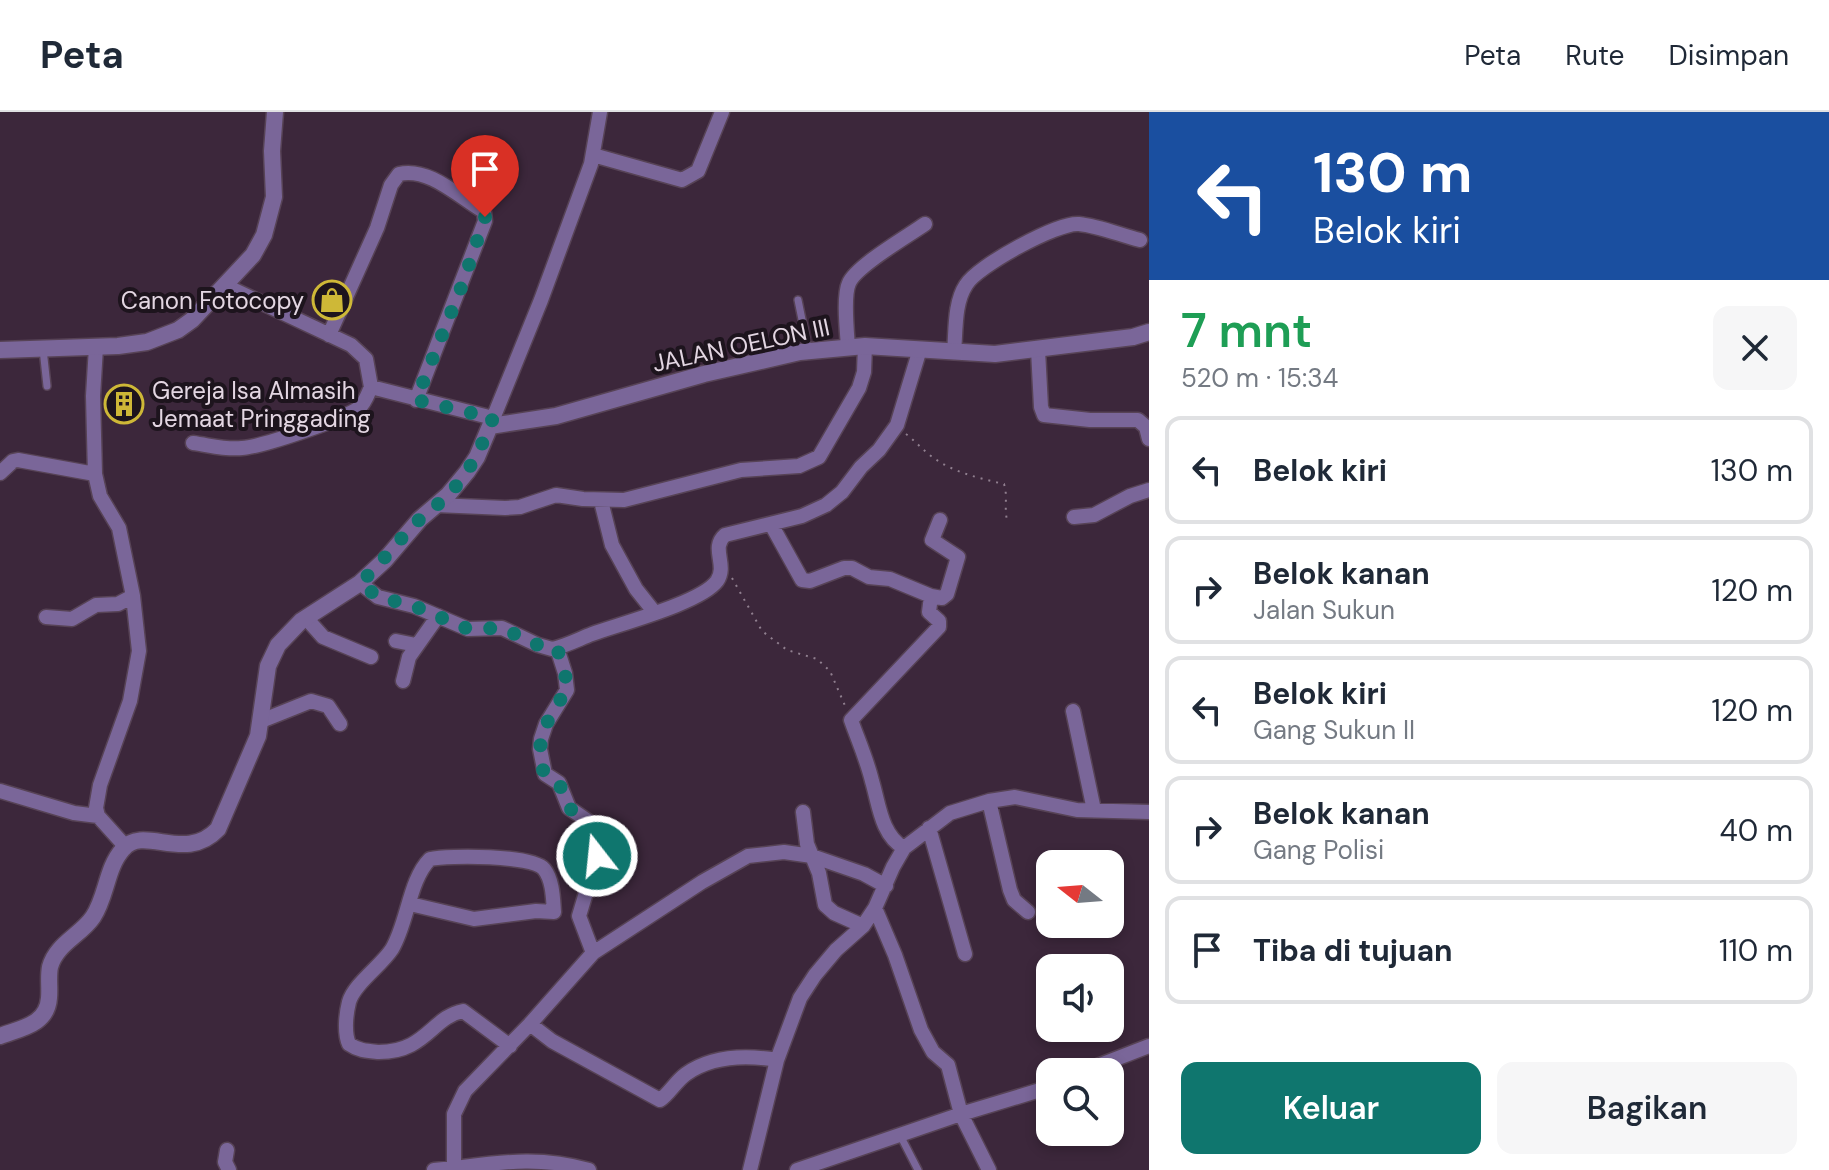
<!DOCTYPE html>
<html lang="id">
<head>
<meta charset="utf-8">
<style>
  body { margin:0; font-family:"DM Sans",sans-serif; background:#f6f6f7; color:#1f2937; height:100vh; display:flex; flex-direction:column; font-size:30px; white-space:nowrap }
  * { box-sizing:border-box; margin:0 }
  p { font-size:26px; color:#747a83 }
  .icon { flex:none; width:44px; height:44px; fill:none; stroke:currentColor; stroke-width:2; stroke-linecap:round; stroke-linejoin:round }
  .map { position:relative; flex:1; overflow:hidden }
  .panel { display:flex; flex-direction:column; background:#fff; width:680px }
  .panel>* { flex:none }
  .top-card { background:#1a4fa0; color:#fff; overflow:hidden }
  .needle { width:52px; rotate:287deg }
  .buttons { position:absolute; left:1036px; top:738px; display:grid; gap:16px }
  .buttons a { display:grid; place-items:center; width:88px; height:88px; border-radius:16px; background:#fff; box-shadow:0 4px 12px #0003; font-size:40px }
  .pin { position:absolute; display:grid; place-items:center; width:68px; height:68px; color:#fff; margin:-82px -34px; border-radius:50% 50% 50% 0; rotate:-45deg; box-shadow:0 0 8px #0007 }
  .pin .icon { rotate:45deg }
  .me { position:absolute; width:88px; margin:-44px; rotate:344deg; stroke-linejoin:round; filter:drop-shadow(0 0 6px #0008) }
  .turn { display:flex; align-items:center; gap:28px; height:168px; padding:0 32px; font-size:36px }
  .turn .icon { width:104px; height:104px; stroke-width:2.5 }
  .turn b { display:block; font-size:56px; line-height:68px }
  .round { display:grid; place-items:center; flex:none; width:84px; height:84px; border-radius:16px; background:#f6f6f7 }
  .headline { display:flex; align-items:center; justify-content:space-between; height:136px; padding:0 32px }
  h1 { font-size:48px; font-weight:600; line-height:60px; color:#1e9e55 }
  .button { display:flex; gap:16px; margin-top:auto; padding:16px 32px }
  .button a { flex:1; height:92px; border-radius:16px; background:#0f766e; color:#fff; font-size:32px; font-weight:600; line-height:92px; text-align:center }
  .button a+a { background:#f6f6f7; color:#1f2937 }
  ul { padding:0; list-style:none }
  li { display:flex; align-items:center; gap:24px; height:108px; margin:0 16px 12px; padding:0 16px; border:4px solid #e0e1e3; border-radius:16px }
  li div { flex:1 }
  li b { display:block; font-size:30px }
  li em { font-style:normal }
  header { display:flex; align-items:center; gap:48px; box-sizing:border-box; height:112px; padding:0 40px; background:#fff; border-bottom:2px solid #e0e1e3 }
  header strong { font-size:38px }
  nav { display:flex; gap:44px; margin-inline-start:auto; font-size:28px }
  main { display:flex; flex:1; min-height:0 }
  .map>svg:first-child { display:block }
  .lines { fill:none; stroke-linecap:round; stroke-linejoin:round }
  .service-casing { stroke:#574356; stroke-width:10 }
  .minor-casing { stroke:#574356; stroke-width:17 }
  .tertiary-casing { stroke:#574356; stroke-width:19 }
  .path { stroke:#907f8f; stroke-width:2; stroke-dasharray:2 6; stroke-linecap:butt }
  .service { stroke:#7a6699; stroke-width:7 }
  .minor { stroke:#7a6699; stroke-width:14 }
  .tertiary { stroke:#7a6699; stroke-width:16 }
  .route { stroke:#0f766e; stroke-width:14; stroke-dasharray:0 25.2 }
  .labels { text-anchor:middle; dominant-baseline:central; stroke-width:8; stroke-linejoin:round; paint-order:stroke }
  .poi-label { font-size:24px; fill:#e3d6e2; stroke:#1d141d; text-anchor:end }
  .street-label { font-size:24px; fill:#e3d6e2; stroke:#1d141d }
</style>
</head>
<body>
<header>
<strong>Peta</strong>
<nav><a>Peta</a><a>Rute</a><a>Disimpan</a></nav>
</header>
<main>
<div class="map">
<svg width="1149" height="1058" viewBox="0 0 1149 1058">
  <rect width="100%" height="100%" fill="#3c273b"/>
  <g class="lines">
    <defs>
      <path id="service" d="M798 188 808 237
        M43 237 47 274
        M900 1023 918 1058"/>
      <path id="minor" d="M593 43 682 68 698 59 722 0
        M226 174 351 233 366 247 371 275 493 306
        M329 223 377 116 391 73 399 62C428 55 457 83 480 97L484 100 485 109 416 288
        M96 235 93 284 95 362 100 384 119 416 133 484 139 539 130 589 100 673 96 696 98 704 125 734
        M848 235C847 220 843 184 849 171 856 154 908 124 925 112
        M1038 238 1041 295 1044 303 1090 308H1138L1146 315 1149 327
        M954 240C956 219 954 191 966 173 977 154 1058 110 1079 112 1099 114 1120 123 1140 128
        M490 314 541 188 591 52 600 0
        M193 331C209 333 226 338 242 336 261 335 344 307 359 296 365 291 368 282 371 275
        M0 361 13 349 18 348 95 362
        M601 389 612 433 636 477 655 501
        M436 393 505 396 520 395 556 383 583 387 624 388 741 358 799 354 819 345 859 276 864 260 865 234
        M1074 405 1094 403 1130 384 1149 378
        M771 412 802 468 810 469 844 456H852L869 465 890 467 931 484 929 500 939 509V515L851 608C858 628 867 648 872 669 879 692 881 723 904 736
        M360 471 378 485 414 494 468 517 502 516 538 533 552 537C566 534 579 527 592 522 619 512 701 491 717 469 728 453 710 436 725 423L802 404 826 393 842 380 861 355 879 338 897 313 920 237
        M931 484 942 486 947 482 958 445 932 428 940 408
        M46 505 72 507 96 493 118 492 133 484
        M306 506 323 525 371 545
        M396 529 416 533
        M557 536 565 561 567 578 546 612 541 627 540 637 545 662 559 671 569 696 591 711 595 718 597 744 579 804 593 841
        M403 569 409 545 438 504
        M1073 599 1094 698
        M261 609 311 589 328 594 340 612
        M0 679 74 701 98 704
        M989 689 1010 778 1014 788 1028 800
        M803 700 807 732 819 761 825 793 834 801 863 814
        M929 716 965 842
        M410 792 474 807 536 799 554 800C553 787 553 768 544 757 532 743 449 743 430 747 409 768 408 810 392 837 381 854 354 872 349 890 346 902 344 921 349 932 359 939 368 939 379 940 426 940 432 905 463 899L510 934
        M875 796 895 843 921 918 933 940 948 953 961 1002 989 1058
        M530 912 552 929 660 988C669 982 676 969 686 962 713 943 746 943 777 948
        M1082 960 1149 934
        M227 1038 225 1050 229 1058
        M434 1058 454 1056
        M589 1058C541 1044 503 1050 454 1056V1002L465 979 530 912 593 841 702 770 748 744 784 740 812 744 864 762 886 774
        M750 1058 777 948 800 886 815 863 836 838 863 814 875 796 893 755 904 736 950 701 989 689 1015 685 1077 698 1149 700
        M797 1058 961 1002 1050 975"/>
      <path id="tertiary" d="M0 238 118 234 147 230 178 218 192 208 253 143 264 123 274 85 272 39 275 0
        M0 924C21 916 47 913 49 886 50 876 48 865 50 855 56 832 81 823 93 805 107 784 106 756 123 737 144 712 185 752 218 717L258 624 268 554 278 533 301 509 360 471 385 448 420 407 448 383 467 360 477 345 490 314 556 304 704 262 800 240 865 234 995 242 1133 225 1149 220"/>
    </defs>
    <use href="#service" class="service-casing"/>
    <use href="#minor" class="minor-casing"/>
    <use href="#tertiary" class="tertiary-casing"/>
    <path class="path" d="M906 322C915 329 922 337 931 344 952 360 978 366 1004 372 1008 384 1004 395 1007 408
      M732 466 762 519 787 538 817 547 830 559 846 596"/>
    <use href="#service" class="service"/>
    <use href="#minor" class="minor"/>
    <use href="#tertiary" class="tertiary"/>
  </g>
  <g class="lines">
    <path class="route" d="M485 105 463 171 416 288 493 306C482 334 470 360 449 382 441 391 429 398 420 407 399 427 382 451 360 471L378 485 414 494 468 517 502 516 538 533 557 536 565 561 567 578 554 597 542 621 540 637 543 658 545 662 559 671 569 696 591 711 597 727V744"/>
  </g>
  <defs>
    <symbol id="shop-ring" viewBox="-11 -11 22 22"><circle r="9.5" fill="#1d141d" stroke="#ceb837" stroke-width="1.5"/><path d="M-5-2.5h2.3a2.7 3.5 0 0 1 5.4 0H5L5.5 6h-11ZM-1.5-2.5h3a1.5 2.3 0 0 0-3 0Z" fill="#ceb837"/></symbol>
    <symbol id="building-ring" viewBox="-11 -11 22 22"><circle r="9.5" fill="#1d141d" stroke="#ceb837" stroke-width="1.5"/><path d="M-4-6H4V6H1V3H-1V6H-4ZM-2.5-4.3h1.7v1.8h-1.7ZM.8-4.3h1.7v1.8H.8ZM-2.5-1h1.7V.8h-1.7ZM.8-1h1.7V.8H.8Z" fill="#ceb837"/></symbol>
  </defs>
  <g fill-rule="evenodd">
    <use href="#shop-ring" x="310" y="166" width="44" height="44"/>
    <use href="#building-ring" x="102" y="270" width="44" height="44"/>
  </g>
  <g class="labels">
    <g class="poi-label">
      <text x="304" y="188">Canon Fotocopy</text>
      <text x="152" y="278" text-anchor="start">Gereja Isa Almasih<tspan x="152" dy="28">Jemaat Pringgading</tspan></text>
    </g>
    <g class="street-label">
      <text transform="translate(741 233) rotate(-12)">JALAN OELON III</text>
    </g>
  </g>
</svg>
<div class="buttons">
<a><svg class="needle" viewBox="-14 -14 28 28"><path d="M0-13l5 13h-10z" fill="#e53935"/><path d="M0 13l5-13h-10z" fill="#747a83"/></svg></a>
<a><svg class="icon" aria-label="sound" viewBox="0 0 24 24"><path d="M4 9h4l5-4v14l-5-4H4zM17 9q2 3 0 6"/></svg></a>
<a><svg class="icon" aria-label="search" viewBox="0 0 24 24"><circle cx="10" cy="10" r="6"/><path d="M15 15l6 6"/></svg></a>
</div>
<div class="pin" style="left:485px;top:105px;background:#d93025"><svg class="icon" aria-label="arrive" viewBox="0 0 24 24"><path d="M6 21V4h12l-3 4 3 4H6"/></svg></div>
<svg class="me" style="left:597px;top:744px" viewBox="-20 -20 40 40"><circle r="17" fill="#0f766e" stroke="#fff" stroke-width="3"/><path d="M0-11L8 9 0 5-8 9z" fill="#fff"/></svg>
</div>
<section class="panel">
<div class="top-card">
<div class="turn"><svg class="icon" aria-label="left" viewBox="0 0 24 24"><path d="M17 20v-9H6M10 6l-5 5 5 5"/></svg><div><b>130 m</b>Belok kiri</div></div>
</div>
<div class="headline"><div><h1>7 mnt</h1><p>520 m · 15:34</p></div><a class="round"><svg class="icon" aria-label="close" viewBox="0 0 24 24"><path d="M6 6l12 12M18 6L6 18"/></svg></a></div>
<ul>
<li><svg class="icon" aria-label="left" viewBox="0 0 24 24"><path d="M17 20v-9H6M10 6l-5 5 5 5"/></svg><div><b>Belok kiri</b></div><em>130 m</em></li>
<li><svg class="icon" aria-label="right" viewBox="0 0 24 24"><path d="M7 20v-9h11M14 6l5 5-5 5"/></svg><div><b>Belok kanan</b><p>Jalan Sukun</p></div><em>120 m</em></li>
<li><svg class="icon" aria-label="left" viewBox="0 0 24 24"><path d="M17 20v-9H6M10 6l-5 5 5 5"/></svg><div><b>Belok kiri</b><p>Gang Sukun II</p></div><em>120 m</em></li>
<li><svg class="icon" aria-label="right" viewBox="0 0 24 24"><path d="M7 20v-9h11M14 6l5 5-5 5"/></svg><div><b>Belok kanan</b><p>Gang Polisi</p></div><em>40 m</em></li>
<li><svg class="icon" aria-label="arrive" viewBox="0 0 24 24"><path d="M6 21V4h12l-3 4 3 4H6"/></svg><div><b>Tiba di tujuan</b></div><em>110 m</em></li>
</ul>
<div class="button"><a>Keluar</a><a>Bagikan</a></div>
</section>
</main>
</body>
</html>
